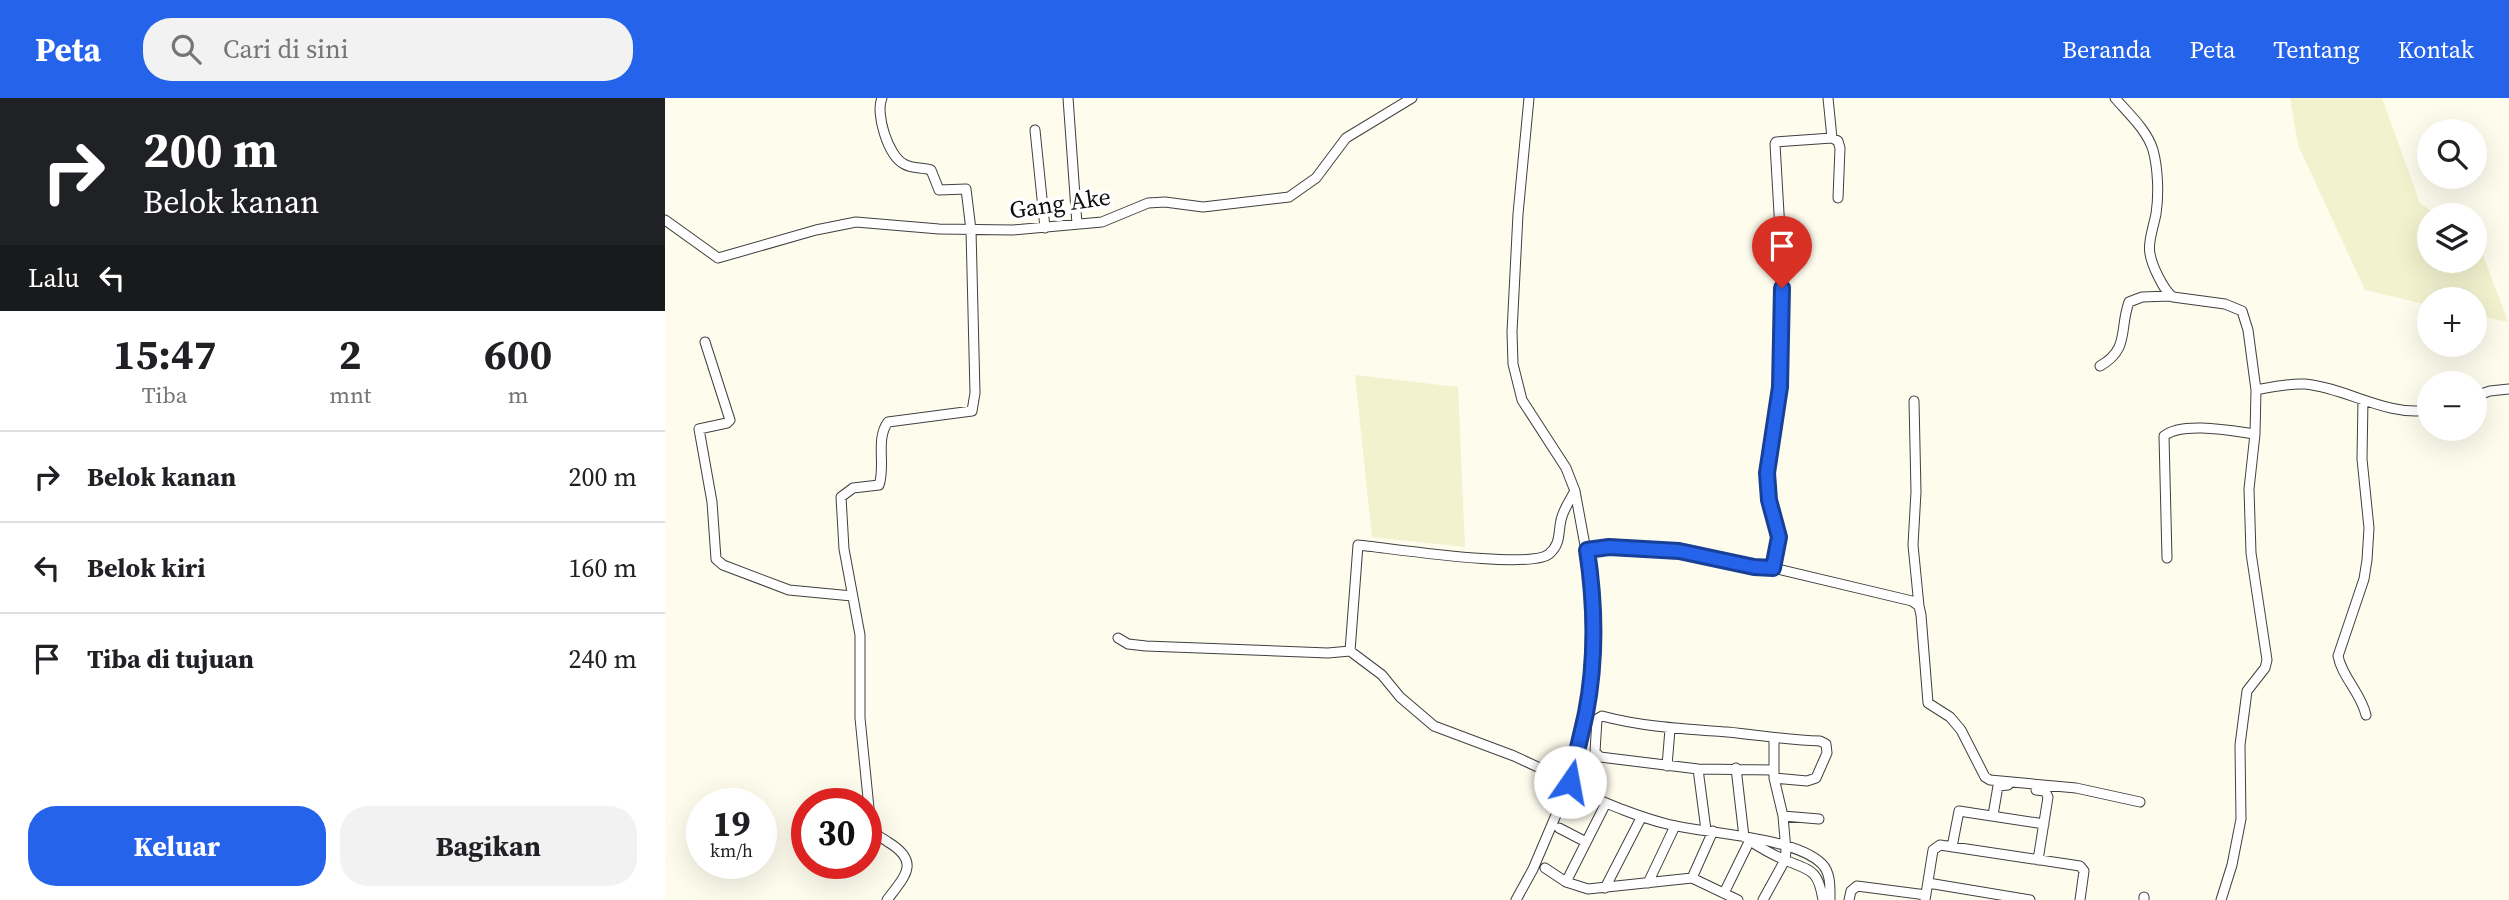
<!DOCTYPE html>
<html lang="id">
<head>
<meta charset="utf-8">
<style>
  body { margin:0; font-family:"Source Serif 4",serif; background:#f2f2f2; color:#202124; height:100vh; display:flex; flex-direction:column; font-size:26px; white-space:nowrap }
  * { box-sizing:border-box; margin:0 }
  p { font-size:23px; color:#757577 }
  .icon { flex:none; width:38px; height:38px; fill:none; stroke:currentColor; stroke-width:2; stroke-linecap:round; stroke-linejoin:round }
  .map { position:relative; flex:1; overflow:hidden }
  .details { display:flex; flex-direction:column; background:#fff; width:665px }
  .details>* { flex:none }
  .top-card { background:#202124; color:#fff; overflow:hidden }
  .controls { position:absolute; left:1752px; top:21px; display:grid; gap:14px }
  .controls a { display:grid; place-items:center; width:70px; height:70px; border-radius:50%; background:#fff; box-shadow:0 7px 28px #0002; font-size:35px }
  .speed { position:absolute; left:21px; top:690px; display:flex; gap:14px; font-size:35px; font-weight:700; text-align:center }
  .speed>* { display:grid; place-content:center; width:91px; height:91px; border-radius:50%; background:#fff; box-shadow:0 7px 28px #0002; line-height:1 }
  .speed small { font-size:18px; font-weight:400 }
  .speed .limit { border:10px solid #d22; background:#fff; color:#111 }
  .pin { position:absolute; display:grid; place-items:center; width:60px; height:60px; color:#fff; margin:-72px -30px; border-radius:50% 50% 50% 0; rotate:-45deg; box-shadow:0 0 7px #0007 }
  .pin .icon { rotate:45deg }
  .me { position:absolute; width:77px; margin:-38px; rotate:12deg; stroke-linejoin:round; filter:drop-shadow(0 0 5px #0008) }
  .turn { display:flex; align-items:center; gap:24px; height:147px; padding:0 28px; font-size:32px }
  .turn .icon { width:91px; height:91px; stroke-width:2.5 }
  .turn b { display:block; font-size:49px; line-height:60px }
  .then { display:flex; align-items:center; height:66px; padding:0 28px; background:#0003; gap:14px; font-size:26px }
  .eta { display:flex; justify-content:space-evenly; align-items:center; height:119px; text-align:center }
  .eta b { font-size:42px; font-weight:700; line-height:49px }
  .cta { display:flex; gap:14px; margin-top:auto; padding:14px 28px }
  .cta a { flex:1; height:80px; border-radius:28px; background:#2563eb; color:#fff; font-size:28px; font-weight:700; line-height:80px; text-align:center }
  .cta a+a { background:#f2f2f2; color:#202124 }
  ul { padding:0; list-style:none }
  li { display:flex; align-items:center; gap:21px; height:91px; padding:0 28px; border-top:2px solid #e0e0e0 }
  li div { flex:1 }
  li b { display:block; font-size:26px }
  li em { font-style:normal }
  header { display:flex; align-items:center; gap:42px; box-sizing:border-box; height:98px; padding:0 35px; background:#2563eb; color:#fff }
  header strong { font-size:33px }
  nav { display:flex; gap:38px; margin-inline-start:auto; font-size:24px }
  .search { width:490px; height:63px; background:#f2f2f2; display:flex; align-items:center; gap:18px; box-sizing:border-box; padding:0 24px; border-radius:28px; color:#757577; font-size:26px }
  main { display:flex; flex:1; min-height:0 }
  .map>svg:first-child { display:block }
  .farmland { fill:#f2f2cf }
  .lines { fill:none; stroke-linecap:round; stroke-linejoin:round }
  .minor-casing { stroke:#404040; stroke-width:11 }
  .minor { stroke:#fff; stroke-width:9 }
  .route-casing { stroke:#184099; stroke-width:18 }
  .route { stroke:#2563eb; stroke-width:12 }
  .labels { text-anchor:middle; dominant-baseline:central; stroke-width:7; stroke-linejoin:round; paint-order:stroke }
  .street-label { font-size:24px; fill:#0d0d0d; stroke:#fff }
</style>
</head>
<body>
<header>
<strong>Peta</strong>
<div class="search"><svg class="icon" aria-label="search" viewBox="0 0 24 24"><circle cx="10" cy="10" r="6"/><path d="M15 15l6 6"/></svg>Cari di sini</div>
<nav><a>Beranda</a><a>Peta</a><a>Tentang</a><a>Kontak</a></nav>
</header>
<main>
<section class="details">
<div class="top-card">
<div class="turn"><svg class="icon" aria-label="right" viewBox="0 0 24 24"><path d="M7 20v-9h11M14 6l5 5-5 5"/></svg><div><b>200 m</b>Belok kanan</div></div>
<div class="then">Lalu<svg class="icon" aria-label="left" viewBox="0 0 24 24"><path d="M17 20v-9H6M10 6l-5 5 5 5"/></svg></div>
</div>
<div class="eta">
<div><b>15:47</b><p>Tiba</p></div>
<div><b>2</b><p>mnt</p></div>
<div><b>600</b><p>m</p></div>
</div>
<ul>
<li><svg class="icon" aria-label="right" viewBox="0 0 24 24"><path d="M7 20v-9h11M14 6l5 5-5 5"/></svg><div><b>Belok kanan</b></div><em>200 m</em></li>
<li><svg class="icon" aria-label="left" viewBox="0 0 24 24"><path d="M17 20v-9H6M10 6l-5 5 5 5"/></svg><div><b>Belok kiri</b></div><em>160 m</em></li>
<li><svg class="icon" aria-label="arrive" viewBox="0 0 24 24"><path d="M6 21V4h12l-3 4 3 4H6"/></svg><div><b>Tiba di tujuan</b></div><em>240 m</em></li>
</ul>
<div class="cta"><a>Keluar</a><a>Bagikan</a></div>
</section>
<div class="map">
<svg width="1844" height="802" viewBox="0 0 1844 802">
  <rect width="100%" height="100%" fill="#fefced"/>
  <path class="farmland" d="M1625 0H1717L1755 105 1771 117H1764V163H1810V148L1817 154 1843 224 1810 217V201H1764V207L1700 192 1633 47Z
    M690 277 793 289 800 449 707 439Z"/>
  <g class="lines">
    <defs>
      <path id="minor" d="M217 0C210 15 223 58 239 66 247 71 257 69 266 72L274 92 301 91 306 132 310 295 307 313 223 324C210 341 221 368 214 387L188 390 176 399 179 451 195 537V620L206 730C211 738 216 739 223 744 256 764 240 778 222 802
        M403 0 412 126
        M1450 0C1463 15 1482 32 1488 52 1493 70 1494 97 1491 116 1485 144 1479 150 1493 178 1497 186 1501 194 1508 199L1560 206 1577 213 1583 232 1591 292 1590 336 1584 391 1586 455 1602 562 1600 570 1582 593 1575 647 1576 721 1567 767 1556 802
        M370 32 380 130
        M1167 40 1173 43 1175 50 1173 100
        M0 122 53 160 151 132 191 124 274 131 348 132 437 124 483 105 500 104 538 109 624 99 651 80 681 40 747 0
        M40 244 65 322 62 325 34 331 47 404 51 461 58 467 124 492 187 498
        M1435 268C1465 251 1454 231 1464 204L1477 199 1505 198
        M1591 292C1607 289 1624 285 1640 286 1682 290 1722 319 1764 312
        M1810 298 1825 293 1844 291
        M1698 302 1697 361 1704 430 1702 462 1699 481 1673 558C1677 579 1696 595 1701 617
        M1249 303 1251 394 1248 447 1254 508
        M922 452 944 449 1014 453 1089 469 1108 470 1247 503 1254 508 1256 517 1263 605 1285 619 1296 632 1320 679 1325 682 1411 690 1475 704
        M1502 460 1499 338C1517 323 1568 333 1590 336
        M1108 470 1114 439 1104 402 1102 375 1115 289 1117 259V167L1110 46 1111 44 1167 40 1163 0
        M453 540 463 546 481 548 663 555 685 553 717 577 735 599 769 628 849 658 905 684
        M685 553 693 447C725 450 865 472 884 456 896 446 893 435 896 422 898 412 905 402 910 393
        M1002 668 1005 631
        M1071 670 1079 739
        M1033 671 1041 732
        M1108 672 1033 671 935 659 930 654 932 621 937 618C978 629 1020 631 1062 634 1094 637 1122 642 1155 643L1161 646 1162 655 1151 680 1142 683 1109 680
        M911 692C941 705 970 718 1002 726 1040 736 1129 738 1157 766 1166 775 1165 790 1165 802
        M1371 692 1380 693 1383 699 1373 762
        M1328 717 1333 688 1343 687
        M1118 718 1154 721
        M894 730 921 744
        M1085 743C1096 750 1108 757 1120 762 1146 773 1153 771 1158 802
        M1287 749 1294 713 1379 726
        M880 770 901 784 923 791 1027 780 1073 802
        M1027 780 1048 733
        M901 784 941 705
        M983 785 1010 728
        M1263 785 1365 802
        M940 790 976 720
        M1059 795 1086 740
        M851 802 868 771 905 684 921 614 926 580 927 511 926 480 910 393 901 370 857 302 848 266 847 234 853 116 864 0
        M1098 802 1120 762 1121 753 1118 718 1109 680V641
        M1184 802 1186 793 1192 788 1261 797
        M1260 802 1268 752 1275 747 1415 768 1419 773 1415 802
        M1479 802V799"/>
    </defs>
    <use href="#minor" class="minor-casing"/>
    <use href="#minor" class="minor"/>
  </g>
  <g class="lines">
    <defs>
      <path id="route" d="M905 684C910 661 916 638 921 615 931 563 930 505 922 452L944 449 1014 453 1089 469 1108 470 1114 439 1104 402 1102 375 1115 289 1117 190"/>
    </defs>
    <use href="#route" class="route-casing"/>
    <use href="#route" class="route"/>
  </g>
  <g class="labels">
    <g class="street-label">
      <text transform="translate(395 105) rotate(-8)">Gang Ake</text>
    </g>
  </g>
</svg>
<div class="controls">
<a><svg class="icon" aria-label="search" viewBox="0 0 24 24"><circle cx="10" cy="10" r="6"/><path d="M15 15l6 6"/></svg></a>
<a><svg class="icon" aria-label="layers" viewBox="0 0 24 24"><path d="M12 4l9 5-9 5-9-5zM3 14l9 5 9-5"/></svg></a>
<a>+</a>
<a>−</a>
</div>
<div class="speed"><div>19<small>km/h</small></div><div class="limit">30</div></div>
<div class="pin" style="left:1117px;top:190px;background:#d93025"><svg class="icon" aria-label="arrive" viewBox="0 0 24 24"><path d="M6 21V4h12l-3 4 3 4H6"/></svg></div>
<svg class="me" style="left:905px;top:684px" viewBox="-20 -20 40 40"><circle r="19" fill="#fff"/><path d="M0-13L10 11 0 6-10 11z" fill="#2563eb"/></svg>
</div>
</main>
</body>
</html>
